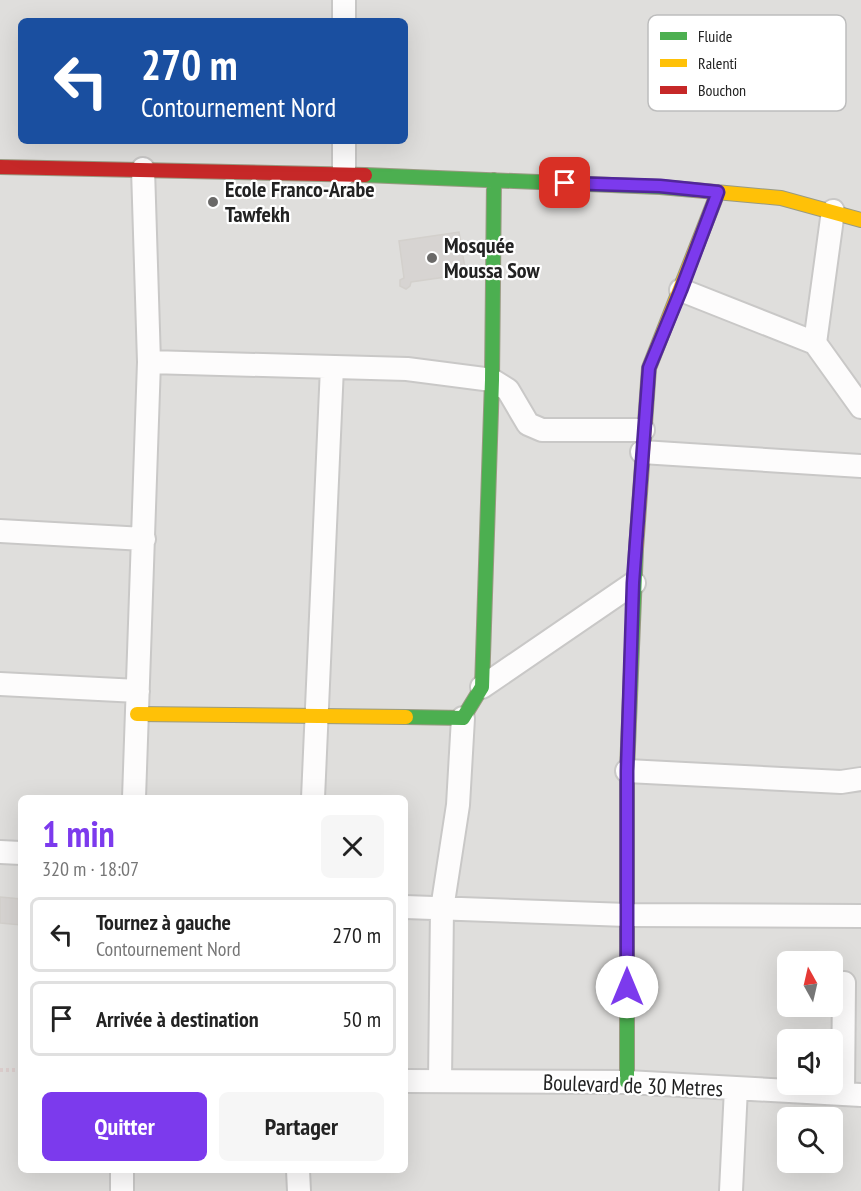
<!DOCTYPE html>
<html lang="fr">
<head>
<meta charset="utf-8">
<style>
  body { margin:0; font-family:"PT Sans Narrow",sans-serif; background:#f6f6f6; color:#222; height:100vh; display:flex; flex-direction:column; font-size:22px; white-space:nowrap }
  * { box-sizing:border-box; margin:0 }
  p { font-size:20px; color:#767676 }
  .icon { flex:none; width:33px; height:33px; fill:none; stroke:currentColor; stroke-width:2; stroke-linecap:round; stroke-linejoin:round }
  .map { position:relative; flex:1; overflow:hidden }
  .details { position:absolute; left:18px; top:795px; width:390px; height:378px; display:flex; flex-direction:column; background:#fff; border-radius:9px; box-shadow:0 6px 24px #0002 }
  .details>* { flex:none }
  .top-card { position:absolute; left:18px; top:18px; width:390px; height:126px; border-radius:9px; box-shadow:0 6px 24px #0002; background:#1a4fa0; color:#fff; overflow:hidden }
  .needle { width:39px; rotate:352deg }
  .fabs { position:absolute; left:777px; top:951px; display:grid; gap:12px }
  .fabs a { display:grid; place-items:center; width:66px; height:66px; border-radius:9px; background:#fff; box-shadow:0 6px 24px #0002; font-size:30px }
  .pin { position:absolute; display:grid; place-items:center; width:51px; height:51px; color:#fff; margin:-26px; border-radius:12px; box-shadow:0 3px 9px #0006 }
  .me { position:absolute; width:66px; margin:-33px; rotate:0deg; stroke-linejoin:round; filter:drop-shadow(0 0 4px #0008) }
  .turn { display:flex; align-items:center; gap:21px; height:126px; padding:0 24px; font-size:27px }
  .turn .icon { width:78px; height:78px; stroke-width:2.5 }
  .turn b { display:block; font-size:42px; line-height:51px }
  .round { display:grid; place-items:center; flex:none; width:63px; height:63px; border-radius:9px; background:#f6f6f6 }
  .summary { display:flex; align-items:center; justify-content:space-between; height:102px; padding:0 24px }
  h1 { font-size:36px; font-weight:700; line-height:45px; color:#7c3aed }
  .cta { display:flex; gap:12px; margin-top:auto; padding:12px 24px }
  .cta a { flex:1; height:69px; border-radius:9px; background:#7c3aed; color:#fff; font-size:24px; font-weight:700; line-height:69px; text-align:center }
  .cta a+a { background:#f6f6f6; color:#222 }
  ul { padding:0; list-style:none }
  li { display:flex; align-items:center; gap:18px; height:75px; margin:0 12px 9px; padding:0 12px; border:3px solid #e0e0e0; border-radius:9px }
  li div { flex:1 }
  li b { display:block; font-size:22px }
  li em { font-style:normal }
  .map>svg:first-child { display:block }
  .residential { fill:#dfdedc; fill-rule:evenodd }
  .building { fill:#d7d4d2; stroke:#d3d0cc; stroke-width:1.5 }
  .lines { fill:none; stroke-linecap:round; stroke-linejoin:round }
  .street-casing { stroke:#c9c8c7; stroke-width:26 }
  .fast-casing { stroke:#999a82; stroke-width:16 }
  .slow-casing { stroke:#999a82; stroke-width:16 }
  .jam-casing { stroke:#999a82; stroke-width:16 }
  .path { stroke:#dccecd; stroke-width:4; stroke-dasharray:3 3; stroke-linecap:butt }
  .street { stroke:#fdfcfc; stroke-width:22 }
  .fast { stroke:#4caf50; stroke-width:14 }
  .slow { stroke:#ffc107; stroke-width:14 }
  .jam { stroke:#c62828; stroke-width:14 }
  .route-casing { stroke:#51269a; stroke-width:15 }
  .route { stroke:#7c3aed; stroke-width:10 }
  .poi-dot { fill:#6a6968; stroke:#fff; stroke-width:2 }
  .labels { text-anchor:middle; dominant-baseline:central; stroke-width:4.5; stroke-linejoin:round; paint-order:stroke }
  .poi-label { font-size:22px; font-weight:bold; fill:#222; stroke:#fff; text-anchor:start }
  .street-label { font-size:22px; fill:#222; stroke:#fff }
  .key { fill:#fff; stroke:#bdbdbd; stroke-width:1.5 }
  .key-label { font-size:16px; fill:#222 }
</style>
</head>
<body>
<div class="map">
<svg width="861" height="1191" viewBox="0 0 861 1191">
  <rect width="100%" height="100%" fill="#f0eeeb"/>
  <path class="residential" d="M0 0H861V1191H0ZM21 21H405V141H21ZM21 798H405V1170H21ZM788 962H832V1006H788ZM788 1040H832V1084H788ZM788 1118H832V1162H788Z"/>
  <path class="building" d="M459 232 466 274 411 282 410 286 406 289 400 286V280L404 278 399 241Z
    M0 897 21 899V925L0 923Z"/>
  <g class="lines">
    <defs>
      <path id="street" d="M344 21V0
        M344 174V141
        M681 290 815 343 861 407
        M815 343 833 211
        M149 362 407 369 492 380 508 390 528 424 542 430H643
        M642 452 861 466
        M0 531 144 539
        M0 684 138 691
        M482 687 634 583
        M627 771 841 782 861 779
        M134 798 149 362 143 169
        M313 798 332 367
        M0 852 21 853
        M405 907 627 915 861 916
        M405 1081 627 1082 861 1095
        M440 1081 442 909 458 805 463 718
        M843 1094 844 983
        M298 1170 299 1191
        M122 1191V1170
        M731 1191 736 1088"/>
      <path id="fast" d="M365 175 660 187 694 190
        M406 717 463 718 482 687 492 380 494 180
        M627 1082V771L636 549"/>
      <path id="slow" d="M694 190 781 198 861 220
        M636 549 649 368 718 192
        M137 714 406 717"/>
      <path id="jam" d="M0 167 365 175"/>
    </defs>
    <use href="#street" class="street-casing"/>
    <use href="#fast" class="fast-casing"/>
    <use href="#slow" class="slow-casing"/>
    <use href="#jam" class="jam-casing"/>
    <path class="path" d="M0 1070H21"/>
    <use href="#street" class="street"/>
    <use href="#fast" class="fast"/>
    <use href="#slow" class="slow"/>
    <use href="#jam" class="jam"/>
  </g>
  <g class="lines">
    <defs>
      <path id="route" d="M565 183 660 186 718 192 681 290 649 368 633 583 627 771V987"/>
    </defs>
    <use href="#route" class="route-casing"/>
    <use href="#route" class="route"/>
  </g>
  <g class="poi-dot">
    <circle cx="213" cy="202" r="6"/>
    <circle cx="432" cy="258" r="6"/>
  </g>
  <g class="labels">
    <g class="poi-label">
      <text x="225" y="189">Ecole Franco-Arabe<tspan x="225" dy="25">Tawfekh</tspan></text>
      <text x="444" y="245">Mosquée<tspan x="444" dy="25">Moussa Sow</tspan></text>
    </g>
    <g class="street-label">
      <text transform="translate(633 1085) rotate(2)">Boulevard de 30 Metres</text>
    </g>
  </g>
  <rect x="648" y="15" width="198" height="96" rx="9" class="key"/>
  <rect x="660" y="32" width="27" height="8" fill="#4caf50"/>
  <rect x="660" y="59" width="27" height="8" fill="#ffc107"/>
  <rect x="660" y="86" width="27" height="8" fill="#c62828"/>
  <g class="key-label">
    <text x="698" y="42">Fluide</text>
    <text x="698" y="69">Ralenti</text>
    <text x="698" y="96">Bouchon</text>
  </g>
</svg>
<div class="fabs">
<a><svg class="needle" viewBox="-14 -14 28 28"><path d="M0-13l5 13h-10z" fill="#e53935"/><path d="M0 13l5-13h-10z" fill="#767676"/></svg></a>
<a><svg class="icon" aria-label="sound" viewBox="0 0 24 24"><path d="M4 9h4l5-4v14l-5-4H4zM17 9q2 3 0 6"/></svg></a>
<a><svg class="icon" aria-label="search" viewBox="0 0 24 24"><circle cx="10" cy="10" r="6"/><path d="M15 15l6 6"/></svg></a>
</div>
<div class="pin" style="left:565px;top:183px;background:#d93025"><svg class="icon" aria-label="arrive" viewBox="0 0 24 24"><path d="M6 21V4h12l-3 4 3 4H6"/></svg></div>
<svg class="me" style="left:627px;top:987px" viewBox="-20 -20 40 40"><circle r="19" fill="#fff"/><path d="M0-13L10 11 0 6-10 11z" fill="#7c3aed"/></svg>
<div class="top-card">
<div class="turn"><svg class="icon" aria-label="left" viewBox="0 0 24 24"><path d="M17 20v-9H6M10 6l-5 5 5 5"/></svg><div><b>270 m</b>Contournement Nord</div></div>
</div>
<section class="details">
<div class="summary"><div><h1>1 min</h1><p>320 m · 18:07</p></div><a class="round"><svg class="icon" aria-label="close" viewBox="0 0 24 24"><path d="M6 6l12 12M18 6L6 18"/></svg></a></div>
<ul>
<li><svg class="icon" aria-label="left" viewBox="0 0 24 24"><path d="M17 20v-9H6M10 6l-5 5 5 5"/></svg><div><b>Tournez à gauche</b><p>Contournement Nord</p></div><em>270 m</em></li>
<li><svg class="icon" aria-label="arrive" viewBox="0 0 24 24"><path d="M6 21V4h12l-3 4 3 4H6"/></svg><div><b>Arrivée à destination</b></div><em>50 m</em></li>
</ul>
<div class="cta"><a>Quitter</a><a>Partager</a></div>
</section>
</div>
</body>
</html>
